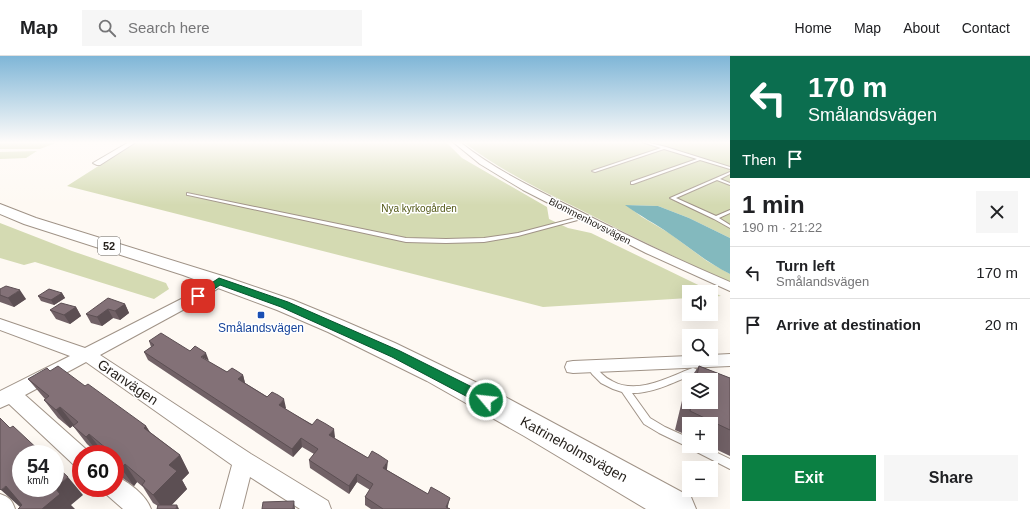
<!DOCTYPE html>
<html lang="en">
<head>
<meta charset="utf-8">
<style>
  body { margin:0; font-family:Helvetica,sans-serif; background:#f6f6f6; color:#202124; height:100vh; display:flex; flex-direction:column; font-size:15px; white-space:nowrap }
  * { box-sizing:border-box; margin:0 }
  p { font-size:13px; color:#757577 }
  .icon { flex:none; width:22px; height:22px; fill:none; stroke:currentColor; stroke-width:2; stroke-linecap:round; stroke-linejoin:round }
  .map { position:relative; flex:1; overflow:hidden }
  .drawer { display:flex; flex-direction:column; background:#fff; width:300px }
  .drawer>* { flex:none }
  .hud { background:#0b6e4f; color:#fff; overflow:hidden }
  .controls { position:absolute; left:682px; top:229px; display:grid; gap:8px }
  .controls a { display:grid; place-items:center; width:36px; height:36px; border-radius:0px; background:#fff; box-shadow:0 4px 16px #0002; font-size:20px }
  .speed { position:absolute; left:12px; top:389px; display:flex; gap:8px; font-size:20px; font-weight:700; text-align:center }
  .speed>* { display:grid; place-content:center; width:52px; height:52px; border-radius:50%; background:#fff; box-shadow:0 4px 16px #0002; line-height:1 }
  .speed small { font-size:10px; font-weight:400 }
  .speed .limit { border:6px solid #d22; background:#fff; color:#111 }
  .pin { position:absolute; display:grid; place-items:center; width:34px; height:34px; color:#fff; margin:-17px; border-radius:8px; box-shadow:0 2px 6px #0006 }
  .me { position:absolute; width:44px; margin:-22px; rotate:298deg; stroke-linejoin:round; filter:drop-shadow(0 0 3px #0008) }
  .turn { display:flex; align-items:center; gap:14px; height:84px; padding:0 12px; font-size:18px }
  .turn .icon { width:52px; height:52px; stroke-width:2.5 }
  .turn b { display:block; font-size:28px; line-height:34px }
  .then { display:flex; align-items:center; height:38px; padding:0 12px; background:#0003; gap:8px; font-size:15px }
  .round { display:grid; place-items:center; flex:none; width:42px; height:42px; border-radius:0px; background:#f6f6f6 }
  .overview { display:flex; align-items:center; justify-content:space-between; height:68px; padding:0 12px }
  h1 { font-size:24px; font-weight:700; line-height:30px }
  .primary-button { display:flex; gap:8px; margin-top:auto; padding:8px 12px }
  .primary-button a { flex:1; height:46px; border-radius:0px; background:#0b8043; color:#fff; font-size:16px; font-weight:700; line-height:46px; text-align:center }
  .primary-button a+a { background:#f6f6f6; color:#202124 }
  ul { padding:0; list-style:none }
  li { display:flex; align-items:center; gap:12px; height:52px; padding:0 12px; border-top:1px solid #e0e0e0 }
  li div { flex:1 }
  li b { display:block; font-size:15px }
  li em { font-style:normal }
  header { display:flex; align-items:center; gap:24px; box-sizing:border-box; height:56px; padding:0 20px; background:#fff; border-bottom:1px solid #e0e0e0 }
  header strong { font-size:19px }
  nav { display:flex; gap:22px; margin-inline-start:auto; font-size:14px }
  .search { width:280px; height:36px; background:#f6f6f6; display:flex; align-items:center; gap:10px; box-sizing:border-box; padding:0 14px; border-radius:0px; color:#757577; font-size:15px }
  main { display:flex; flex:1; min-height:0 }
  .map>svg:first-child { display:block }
  .green { fill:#d4dab2 }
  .water { fill:#83b9be }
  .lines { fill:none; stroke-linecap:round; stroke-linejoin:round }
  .lane-casing { stroke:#a09387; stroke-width:2 }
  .street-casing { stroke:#a09387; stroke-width:2 }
  .primary-casing { stroke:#a09387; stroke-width:2 }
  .lane { fill:#fff; fill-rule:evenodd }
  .street { fill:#fff; fill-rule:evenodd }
  .primary { fill:#fff; fill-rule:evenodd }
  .wall { fill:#716166; fill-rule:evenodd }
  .shaded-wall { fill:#5c4f53 }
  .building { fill:#837177; stroke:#5c4f53 }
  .route { fill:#0b8043; stroke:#07532c }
  .transit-dot { fill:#1a4fb4; stroke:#fff; stroke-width:1.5 }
  .labels { text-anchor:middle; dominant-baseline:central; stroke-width:3; stroke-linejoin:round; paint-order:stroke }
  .far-park-label { font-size:10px; fill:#515714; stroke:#fff }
  .far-street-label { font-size:10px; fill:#231e19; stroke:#fff }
  .shield { fill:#fff; stroke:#65625e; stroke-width:1 }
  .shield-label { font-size:11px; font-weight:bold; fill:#231e19 }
  .transit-label { font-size:12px; fill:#164399; stroke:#fff }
  .near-street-label { font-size:14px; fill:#231e19; stroke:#fff }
</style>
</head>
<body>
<header>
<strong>Map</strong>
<div class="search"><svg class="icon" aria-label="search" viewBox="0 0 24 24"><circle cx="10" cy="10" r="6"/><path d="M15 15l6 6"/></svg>Search here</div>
<nav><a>Home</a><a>Map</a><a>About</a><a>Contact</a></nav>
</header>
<main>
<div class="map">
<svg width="730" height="453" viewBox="0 0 730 453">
  <rect width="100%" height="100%" fill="#fef9f3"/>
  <path class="green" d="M0 86H58L40 93H0Z
    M136 86H446L462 102 547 151 549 163 568 172 591 177 721 240 711 241V236H689V242L543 251 67 130Z
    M463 86H730V182L689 162 658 150 626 149 642 161 669 177 707 205 730 218V227C679 203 629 179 579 153 538 133 499 113 463 86Z
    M37 95 26 102 0 103V96Z
    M0 167 72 195 166 227 169 233 154 243 35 206 24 209 0 202Z"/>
  <path class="water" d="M625 149 658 150 689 162 730 182V218C708 207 690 192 670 178 656 168 640 160 625 149Z"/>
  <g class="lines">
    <defs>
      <path id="lane" d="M642 86H646L666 91 730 111V113L700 104 633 128H631V126L697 103 664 93 595 116 592 115 661 92Z
        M730 116V118L720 123 730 127V129L717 124 676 142 716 160 730 154V157L719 162 730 169V172L714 163 670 142Z
        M187 137 406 182 446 183 484 182 518 177 583 160 585 161V162L518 180 484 186 446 187 406 186 188 139H187Z
        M591 307C596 309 598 314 602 318 605 321 608 323 612 325 637 339 667 322 690 313L693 312 696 313 697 315 696 317C677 325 652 338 632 337L650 362 665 371 689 382V390H703L730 403V413L691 393 690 391 686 390 659 377 644 368 622 336 613 333 601 327 592 318 587 310 588 308Z"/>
      <path id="street" d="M129 86H136L100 109H97L93 107Z
        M453 86H460C495 114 535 133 575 153 626 179 678 204 730 226V235L646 197 523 134 480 108Z
        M219 221 224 222 225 225 224 228 203 243 100 299 251 398 328 445 331 453H300L250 421 242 453H220L232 409 86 306 25 339 88 395 90 398H81V412L74 409 9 348 0 352V335L70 300 0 274V263L85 292 193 237 214 222Z
        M730 298V310L573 317 567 316 565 311 567 306 573 305 689 300V302H711V299Z
        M115 420C129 426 146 439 151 453H123L107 439 105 432H115Z
        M0 438C9 441 12 444 15 453H0Z"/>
      <path id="primary" d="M0 148 36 162 229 222 293 244 344 265 395 287 496 336 691 441 696 453H646L524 380 427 325 328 276 277 254 183 219 24 168 0 158Z"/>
    </defs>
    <use href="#lane" class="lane-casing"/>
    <use href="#street" class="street-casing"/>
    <use href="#primary" class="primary-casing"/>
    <use href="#lane" class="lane"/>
    <use href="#street" class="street"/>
    <use href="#primary" class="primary"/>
  </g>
  <path class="wall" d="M0 233 26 243 14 251 0 246Z
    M62 237 65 242 54 249 41 245 38 240Z
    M125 248 129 257 120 264 113 262 102 270 91 267 86 258Z
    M76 251 81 260 70 268 56 263 50 254Z
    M149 285 190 295 227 316 243 319 245 327 286 352 285 353 335 381 334 382 387 413V414L448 450V452L450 453H371L365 449V441L370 434 357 426 349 438 310 412 309 404 314 398 302 391 293 401 148 304 144 296 151 291Z
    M699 310 730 322V400L709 390H711V368H689V380L675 374 686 328ZM689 324H711V346H689Z
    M50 315 85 330 146 370 150 376 180 399 189 417 182 424 187 433 171 449 158 450 153 447 143 431 137 426 134 430 121 421 115 416V398L103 396 100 398H98L87 388 73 370 74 369 70 372 58 362 44 344 45 343 28 323Z"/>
  <path class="shaded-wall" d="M20 234 26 243 14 251 8 242Z
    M62 237 65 242 54 249 51 244Z
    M125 248 129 257 120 264 115 255Z
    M76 251 81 260 70 268 64 259Z
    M108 253 113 262 102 270 97 261Z
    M206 297 209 305 201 301Z
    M243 319 245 327 240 331 238 323Z
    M284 343 286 352 280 357 279 349Z
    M60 351 74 369 70 372 56 354Z
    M146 370 157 389 144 372Z
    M334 373 335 381 330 387 329 379Z
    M89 378 103 396 100 398H99L86 381Z
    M301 382 302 391 293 401 292 393Z
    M180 399 189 417 182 424 187 433 168 453H163L153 439 169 409Z
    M388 405 387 413 383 420V412Z
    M125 408 137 426 134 430 121 412Z
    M357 418V426L349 438V430Z
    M68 421 83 439 71 449 75 453H42L55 432Z
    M6 430 25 448 20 451 1 434Z
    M450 442 448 450 447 453 446 451Z
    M294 445 295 453H293Z
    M177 449 179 453H176Z"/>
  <path class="building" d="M6 230 20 234 8 242 0 239V233Z
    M49 233 62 237 51 244 38 240Z
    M108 242 125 248 115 255 108 253 97 261 86 258Z
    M61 247 76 251 64 259 50 254Z
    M161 277 190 295 195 290 206 297 201 301 227 316 232 312 237 315 243 319 238 323 267 341 272 336 278 339 284 343 279 349 312 369 317 363 326 368 334 373 329 379 368 402 372 395 379 399 388 405 383 412 428 438 431 431 440 436 450 442 446 451 450 453H383L365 441 373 428 357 418 349 430 309 404 318 393 301 382 292 393 144 296 154 289 149 285Z
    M58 310 85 330 88 328 146 370 144 372 180 399 169 409 177 415 153 439 142 429 145 425 125 408 121 412 115 408V398H102L107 393 89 378 86 381 73 370 78 366 60 351 56 354 44 344 49 340 28 323 47 312 50 315Z
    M699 310 730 322V374L690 355 692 346H711V324H696Z
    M0 362 10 372 13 370 43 398H21V432H55L60 438 42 453H18L22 449 6 430 1 434 0 433Z
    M55 409 68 421 55 432Z
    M294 445 293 453H262L263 446Z
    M158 449H177L176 453H157Z"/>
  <linearGradient id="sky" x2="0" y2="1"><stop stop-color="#7fb6d7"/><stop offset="0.58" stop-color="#fffcfa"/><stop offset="1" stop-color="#fffcfa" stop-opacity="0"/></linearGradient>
  <rect width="730" height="149" fill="url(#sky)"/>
  <path class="route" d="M219 222 288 246 400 295 490 340 492 344 490 348 486 349 481 348 392 301 281 251 220 229 202 242H195L194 240 195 238Z"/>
  <rect class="transit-dot" x="257" y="255" width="8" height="8" rx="2"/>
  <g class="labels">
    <g class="far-park-label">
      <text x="419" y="152">Nya kyrkogården</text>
    </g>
    <g class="far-street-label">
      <text transform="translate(590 165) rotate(27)">Blommenhovsvägen</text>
    </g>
    <rect class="shield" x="98" y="181" width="22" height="18" rx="3"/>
    <g class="shield-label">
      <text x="109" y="190">52</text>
    </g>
    <g class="transit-label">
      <text x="261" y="272">Smålandsvägen</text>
    </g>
    <g class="near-street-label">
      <text transform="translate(128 326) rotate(34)">Granvägen</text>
      <text transform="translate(574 393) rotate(29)">Katrineholmsvägen</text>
    </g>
  </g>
</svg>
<div class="controls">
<a><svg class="icon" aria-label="sound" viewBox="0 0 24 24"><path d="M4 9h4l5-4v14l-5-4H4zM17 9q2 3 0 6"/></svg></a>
<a><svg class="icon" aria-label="search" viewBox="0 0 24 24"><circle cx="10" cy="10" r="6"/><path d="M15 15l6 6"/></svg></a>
<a><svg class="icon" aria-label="layers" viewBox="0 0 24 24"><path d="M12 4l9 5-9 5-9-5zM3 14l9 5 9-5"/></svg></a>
<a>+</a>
<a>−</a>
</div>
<div class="speed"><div>54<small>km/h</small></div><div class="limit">60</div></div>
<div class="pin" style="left:198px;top:240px;background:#d93025"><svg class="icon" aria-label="arrive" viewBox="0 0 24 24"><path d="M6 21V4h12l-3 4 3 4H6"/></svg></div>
<svg class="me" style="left:486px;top:344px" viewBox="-20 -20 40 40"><circle r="17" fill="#0b8043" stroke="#fff" stroke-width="3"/><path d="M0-11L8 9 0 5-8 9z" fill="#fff"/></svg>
</div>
<section class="drawer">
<div class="hud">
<div class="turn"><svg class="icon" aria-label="left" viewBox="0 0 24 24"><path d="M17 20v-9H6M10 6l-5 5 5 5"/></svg><div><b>170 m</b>Smålandsvägen</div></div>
<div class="then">Then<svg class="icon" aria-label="arrive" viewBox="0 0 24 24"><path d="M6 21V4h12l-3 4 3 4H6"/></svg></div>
</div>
<div class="overview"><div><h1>1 min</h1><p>190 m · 21:22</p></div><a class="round"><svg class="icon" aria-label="close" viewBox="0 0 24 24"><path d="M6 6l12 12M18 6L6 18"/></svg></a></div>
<ul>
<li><svg class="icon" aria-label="left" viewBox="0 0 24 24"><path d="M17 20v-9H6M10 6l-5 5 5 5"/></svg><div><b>Turn left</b><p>Smålandsvägen</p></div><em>170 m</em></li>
<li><svg class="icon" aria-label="arrive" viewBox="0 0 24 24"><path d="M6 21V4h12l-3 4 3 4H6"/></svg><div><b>Arrive at destination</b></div><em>20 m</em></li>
</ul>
<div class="primary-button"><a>Exit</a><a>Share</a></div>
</section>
</main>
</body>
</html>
